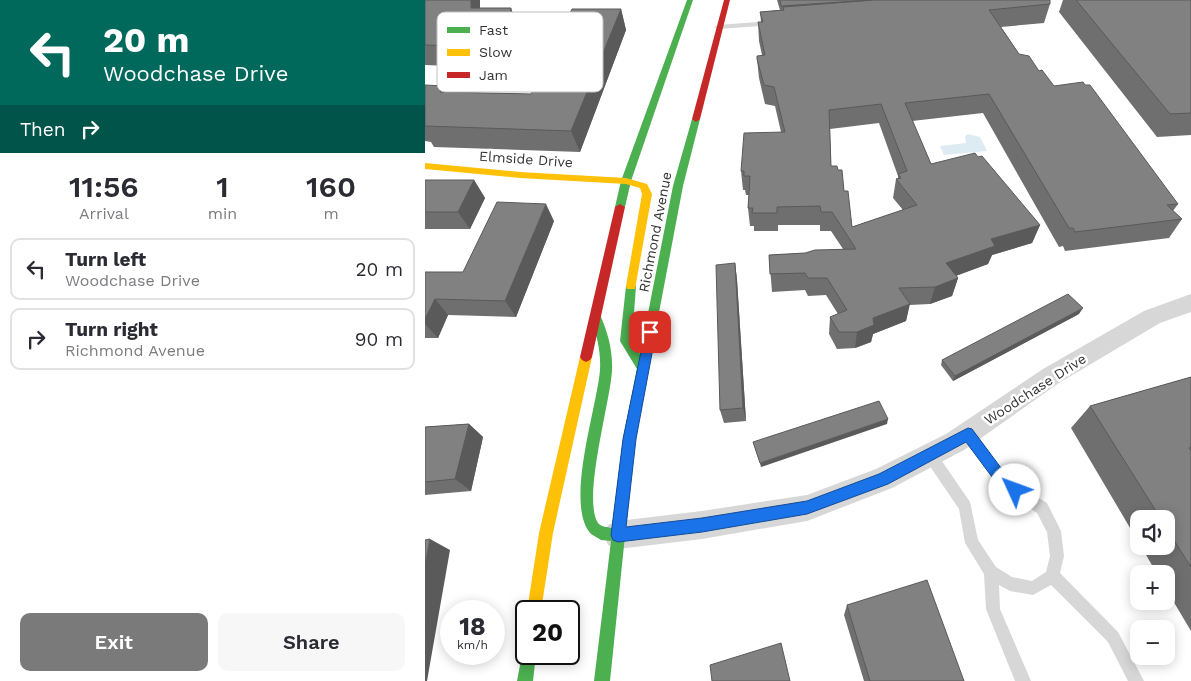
<!DOCTYPE html>
<html lang="en">
<head>
<meta charset="utf-8">
<style>
  body { margin:0; font-family:"Work Sans",sans-serif; background:#f7f7f7; color:#2b2b33; height:100vh; display:flex; flex-direction:column; font-size:19px; white-space:nowrap }
  * { box-sizing:border-box; margin:0 }
  p { font-size:16px; color:#7c7c81 }
  .icon { flex:none; width:28px; height:28px; fill:none; stroke:currentColor; stroke-width:2; stroke-linecap:round; stroke-linejoin:round }
  .map { position:relative; flex:1; overflow:hidden }
  .drawer { display:flex; flex-direction:column; background:#fff; width:425px }
  .drawer>* { flex:none }
  .banner { background:#00695c; color:#fff; overflow:hidden }
  .controls { position:absolute; left:705px; top:510px; display:grid; gap:10px }
  .controls a { display:grid; place-items:center; width:45px; height:45px; border-radius:10px; background:#fff; box-shadow:0 2px 12px #0003; font-size:25px }
  .speed { position:absolute; left:15px; top:600px; display:flex; gap:10px; font-size:25px; font-weight:700; text-align:center }
  .speed>* { display:grid; place-content:center; width:65px; height:65px; border-radius:50%; background:#fff; box-shadow:0 2px 12px #0003; line-height:1 }
  .speed small { font-size:12px; font-weight:400 }
  .speed .limit { border:2px solid #111; border-radius:8px; background:#fff; color:#111 }
  .pin { position:absolute; display:grid; place-items:center; width:42px; height:42px; color:#fff; margin:-21px; border-radius:10px; box-shadow:0 2px 8px #0006 }
  .me { position:absolute; width:55px; margin:-28px; rotate:313deg; stroke-linejoin:round; filter:drop-shadow(0 0 4px #0008) }
  .turn { display:flex; align-items:center; gap:18px; height:105px; padding:0 20px; font-size:22px }
  .turn .icon { width:65px; height:65px; stroke-width:2.5 }
  .turn b { display:block; font-size:35px; line-height:42px }
  .then { display:flex; align-items:center; height:48px; padding:0 20px; background:#0003; gap:10px; font-size:19px }
  .eta { display:flex; justify-content:space-evenly; align-items:center; height:85px; text-align:center }
  .eta b { font-size:30px; font-weight:600; line-height:35px }
  .action { display:flex; gap:10px; margin-top:auto; padding:10px 20px }
  .action a { flex:1; height:58px; border-radius:10px; background:#7a7a7a; color:#fff; font-size:20px; font-weight:600; line-height:58px; text-align:center }
  .action a+a { background:#f7f7f7; color:#2b2b33 }
  ul { padding:0; list-style:none }
  li { display:flex; align-items:center; gap:15px; height:62px; margin:0 10px 8px; padding:0 10px; border:2px solid #e1e1e2; border-radius:10px }
  li div { flex:1 }
  li b { display:block; font-size:19px }
  li em { font-style:normal }
  main { display:flex; flex:1; min-height:0 }
  .map>svg:first-child { display:block }
  .water { fill:#ddebf3 }
  .lines { fill:none; stroke-linecap:round; stroke-linejoin:round }
  .lane { fill:#d7d7d7; fill-rule:evenodd }
  .street { fill:#d7d7d7; fill-rule:evenodd }
  .fast { fill:#4caf50; fill-rule:evenodd }
  .slow { fill:#ffc107; fill-rule:evenodd }
  .jam { fill:#c62828; fill-rule:evenodd }
  .wall { fill:#6f6f6f; fill-rule:evenodd }
  .shaded-wall { fill:#5a5a5a }
  .building { fill:#818181; stroke:#5a5a5a; fill-rule:evenodd }
  .route { fill:#1a73e8; stroke:#114b97 }
  .labels { text-anchor:middle; dominant-baseline:central; stroke-width:5; stroke-linejoin:round; paint-order:stroke }
  .street-label { font-size:14px; fill:#333; stroke:#fff }
  .key { fill:#fff; stroke:#c2c2c2; stroke-width:1 }
  .key-label { font-size:14px; fill:#333 }
</style>
</head>
<body>
<main>
<section class="drawer">
<div class="banner">
<div class="turn"><svg class="icon" aria-label="left" viewBox="0 0 24 24"><path d="M17 20v-9H6M10 6l-5 5 5 5"/></svg><div><b>20 m</b>Woodchase Drive</div></div>
<div class="then">Then<svg class="icon" aria-label="right" viewBox="0 0 24 24"><path d="M7 20v-9h11M14 6l5 5-5 5"/></svg></div>
</div>
<div class="eta">
<div><b>11:56</b><p>Arrival</p></div>
<div><b>1</b><p>min</p></div>
<div><b>160</b><p>m</p></div>
</div>
<ul>
<li><svg class="icon" aria-label="left" viewBox="0 0 24 24"><path d="M17 20v-9H6M10 6l-5 5 5 5"/></svg><div><b>Turn left</b><p>Woodchase Drive</p></div><em>20 m</em></li>
<li><svg class="icon" aria-label="right" viewBox="0 0 24 24"><path d="M7 20v-9h11M14 6l5 5-5 5"/></svg><div><b>Turn right</b><p>Richmond Avenue</p></div><em>90 m</em></li>
</ul>
<div class="action"><a>Exit</a><a>Share</a></div>
</section>
<div class="map">
<svg width="766" height="681" viewBox="0 0 766 681">
  <rect width="100%" height="100%" fill="#fff"/>
  <path class="water" d="M543 134 555 137 562 151 519 155 515 146 541 143 540 136Z"/>
  <g class="lines">
    <path class="lane" d="M346 21 350 23 349 25 293 29 289 27 293 25Z
      M543 428 547 430 586 481 622 503 636 531 639 556 635 573 693 632 719 681H703L683 642 626 585 608 595 585 591 574 585 575 609 606 681H590L561 609 559 574 540 543 534 509 500 459 499 455 500 451 505 449 510 451 545 502 553 540 571 567 587 577 607 581 621 572 625 556 622 532 612 513 576 489 539 438 537 434 539 430Z"/>
    <path class="street" d="M766 294V312L735 323 634 383 539 450 467 488 382 521 277 539 193 549 183 545 179 535 183 525 193 521 277 511 382 495 451 469 521 434 618 369 719 311Z"/>
    <path class="fast" d="M262 0H268L206 181 200 207 198 209H192L190 207 196 181Z
      M271 116 275 119 258 186 210 439 185 681H169L186 541 176 540 166 534C139 505 172 408 175 370 176 352 172 335 166 318L167 315H175C183 332 188 352 187 371 185 403 157 499 173 523 176 527 182 527 187 528L198 439 212 369 195 341 201 286 206 282 211 286 207 340 215 354 248 186 267 119Z
      M101 647V654H111L108 681H92L98 649Z"/>
    <path class="slow" d="M0 163 95 172 201 178 222 184 227 194 210 289H202L201 286 217 194 215 188 201 184 95 178 0 169Z
      M161 352 165 354 167 357 128 533 116 611H102L114 533 155 357 157 354Z"/>
    <path class="jam" d="M299 0H305L275 119 271 122 267 119Z
      M195 204 200 207 167 357 165 360 161 362 157 360 155 357 190 207Z"/>
  </g>
  <path class="wall" d="M0 0H55V8L94 29 93 41 77 68 0 65Z
    M352 0H625V4L619 23 576 27 594 54 614 71 629 86 753 204 748 211 757 219 744 238 640 251 638 246 634 247 558 113 487 121 506 164 553 157 615 225 607 243 567 255 563 264 531 276 533 278 527 296 505 304 484 305 481 321 448 334 446 342 430 348 412 349 404 334 405 317 413 314 401 295 383 296 380 290 347 292 344 255 380 253 418 249 406 231H395V225H353V231H329V226H325L323 208 324 195H321L320 190H318L316 171 356 132 350 106 340 104 334 78 332 59 337 55 334 41 333 22H336L335 12 355 10ZM454 123 473 176V178L471 179 468 198 478 210 427 227 419 191 406 166 405 129Z
    M638 0H766V135L732 137 634 12Z
    M196 9 201 30 155 152 9 147 6 142 0 141V85L23 92 106 94Z
    M0 180H49L60 198 45 229H0Z
    M129 221 91 317 23 315 13 338H0V272H38Z
    M310 263 312 280 321 421 299 423 295 410Z
    M654 314 528 381 516 365 517 360Z
    M766 377V631L741 589V574H732L716 546H741V519H714V543L646 428 665 406Z
    M44 424 58 437 46 491 0 495V427Z
    M422 605 539 681H439L419 615Z"/>
  <path class="shaded-wall" d="M46 0H55V28L46 8Z
    M86 8 94 29 93 41 77 68 67 47Z
    M196 9 201 30 155 152 146 131Z
    M20 86 31 106 15 92Z
    M49 180 60 198 45 229 33 212Z
    M121 204 129 221 91 317 80 301Z
    M615 225 607 243 567 255 563 264 516 281 521 263 566 239Z
    M310 263 312 280 321 421 318 408Z
    M533 278 527 296 505 304 510 287Z
    M10 299 23 315 13 338 0 324V319Z
    M485 304 481 321 448 334 446 342 430 348 432 332 448 318Z
    M658 308 654 314 528 381 530 376Z
    M463 419 462 424 336 467 335 463Z
    M44 424 58 437 46 491 30 479Z
    M5 539 25 550 2 681H0V565Z"/>
  <path class="building" d="M0 0H46V8H86L85 20 67 47 0 45Z
    M355 0H446L356 6Z
    M449 0H625V4L564 10 594 54 604 56 614 71 617 70 629 86 658 82 660 85H665L753 204 742 205 757 219 650 232 648 228H644L564 94 480 103 506 164 550 153 553 157 557 156 615 225 566 239 570 246 521 263 533 278 510 287 474 288 485 304 448 318 449 325 432 332H414L405 317 422 310 402 278H383L380 273 345 274 344 255 380 253 390 250 431 249 407 212H396L395 206 352 207V213H327L328 208H323L325 176H319V171H316L319 133 360 132 349 87 339 85 332 59V56L340 55 333 22H338L335 12 359 10 358 7ZM456 104 482 171 473 174 476 178 471 179 492 205 427 227 423 191H419L417 170H413L412 166H406L404 110Z
    M651 0H766V113L745 114Z
    M147 9H196L146 131 0 126V85L20 86 15 92 106 94Z
    M0 180H49L33 212H0Z
    M72 202 121 204 80 301 10 299 0 319V272H38Z
    M310 263 318 408 295 410 291 265Z
    M643 294 658 308 530 376 517 360Z
    M766 377V447L764 448 766 451V567L741 528V519H736L665 406Z
    M454 401 463 419 335 463 328 442Z
    M44 424 30 479 0 482V427Z
    M5 539 0 565V540Z
    M502 580 539 681H445L422 605Z
    M356 643 365 681H287L285 665Z"/>
  <path class="route" d="M225 328 231 332 211 439 201 527 277 518 382 501 454 474 543 428 547 429 585 480 595 486 597 490 595 495 590 497 576 489 541 442 463 484 382 514 277 532 193 542 188 540 186 535 198 439 220 332Z"/>
  <g class="labels">
    <g class="street-label">
      <text transform="translate(101 159) rotate(4)">Elmside Drive</text>
      <text transform="translate(230 232) rotate(-79)">Richmond Avenue</text>
      <text transform="translate(610 389) rotate(-33)">Woodchase Drive</text>
    </g>
  </g>
  <rect x="12" y="12" width="166" height="80" rx="8" class="key"/>
  <rect x="22" y="27" width="23" height="6" fill="#4caf50"/>
  <rect x="22" y="49" width="23" height="7" fill="#ffc107"/>
  <rect x="22" y="72" width="23" height="6" fill="#c62828"/>
  <g class="key-label">
    <text x="54" y="35">Fast</text>
    <text x="54" y="57">Slow</text>
    <text x="54" y="80">Jam</text>
  </g>
</svg>
<div class="controls">
<a><svg class="icon" aria-label="sound" viewBox="0 0 24 24"><path d="M4 9h4l5-4v14l-5-4H4zM17 9q2 3 0 6"/></svg></a>
<a>+</a>
<a>−</a>
</div>
<div class="speed"><div>18<small>km/h</small></div><div class="limit">20</div></div>
<div class="pin" style="left:225px;top:332px;background:#d93025"><svg class="icon" aria-label="arrive" viewBox="0 0 24 24"><path d="M6 21V4h12l-3 4 3 4H6"/></svg></div>
<svg class="me" style="left:590px;top:490px" viewBox="-20 -20 40 40"><circle r="19" fill="#fff"/><path d="M0-13L10 11 0 6-10 11z" fill="#1a73e8"/></svg>
</div>
</main>
</body>
</html>
